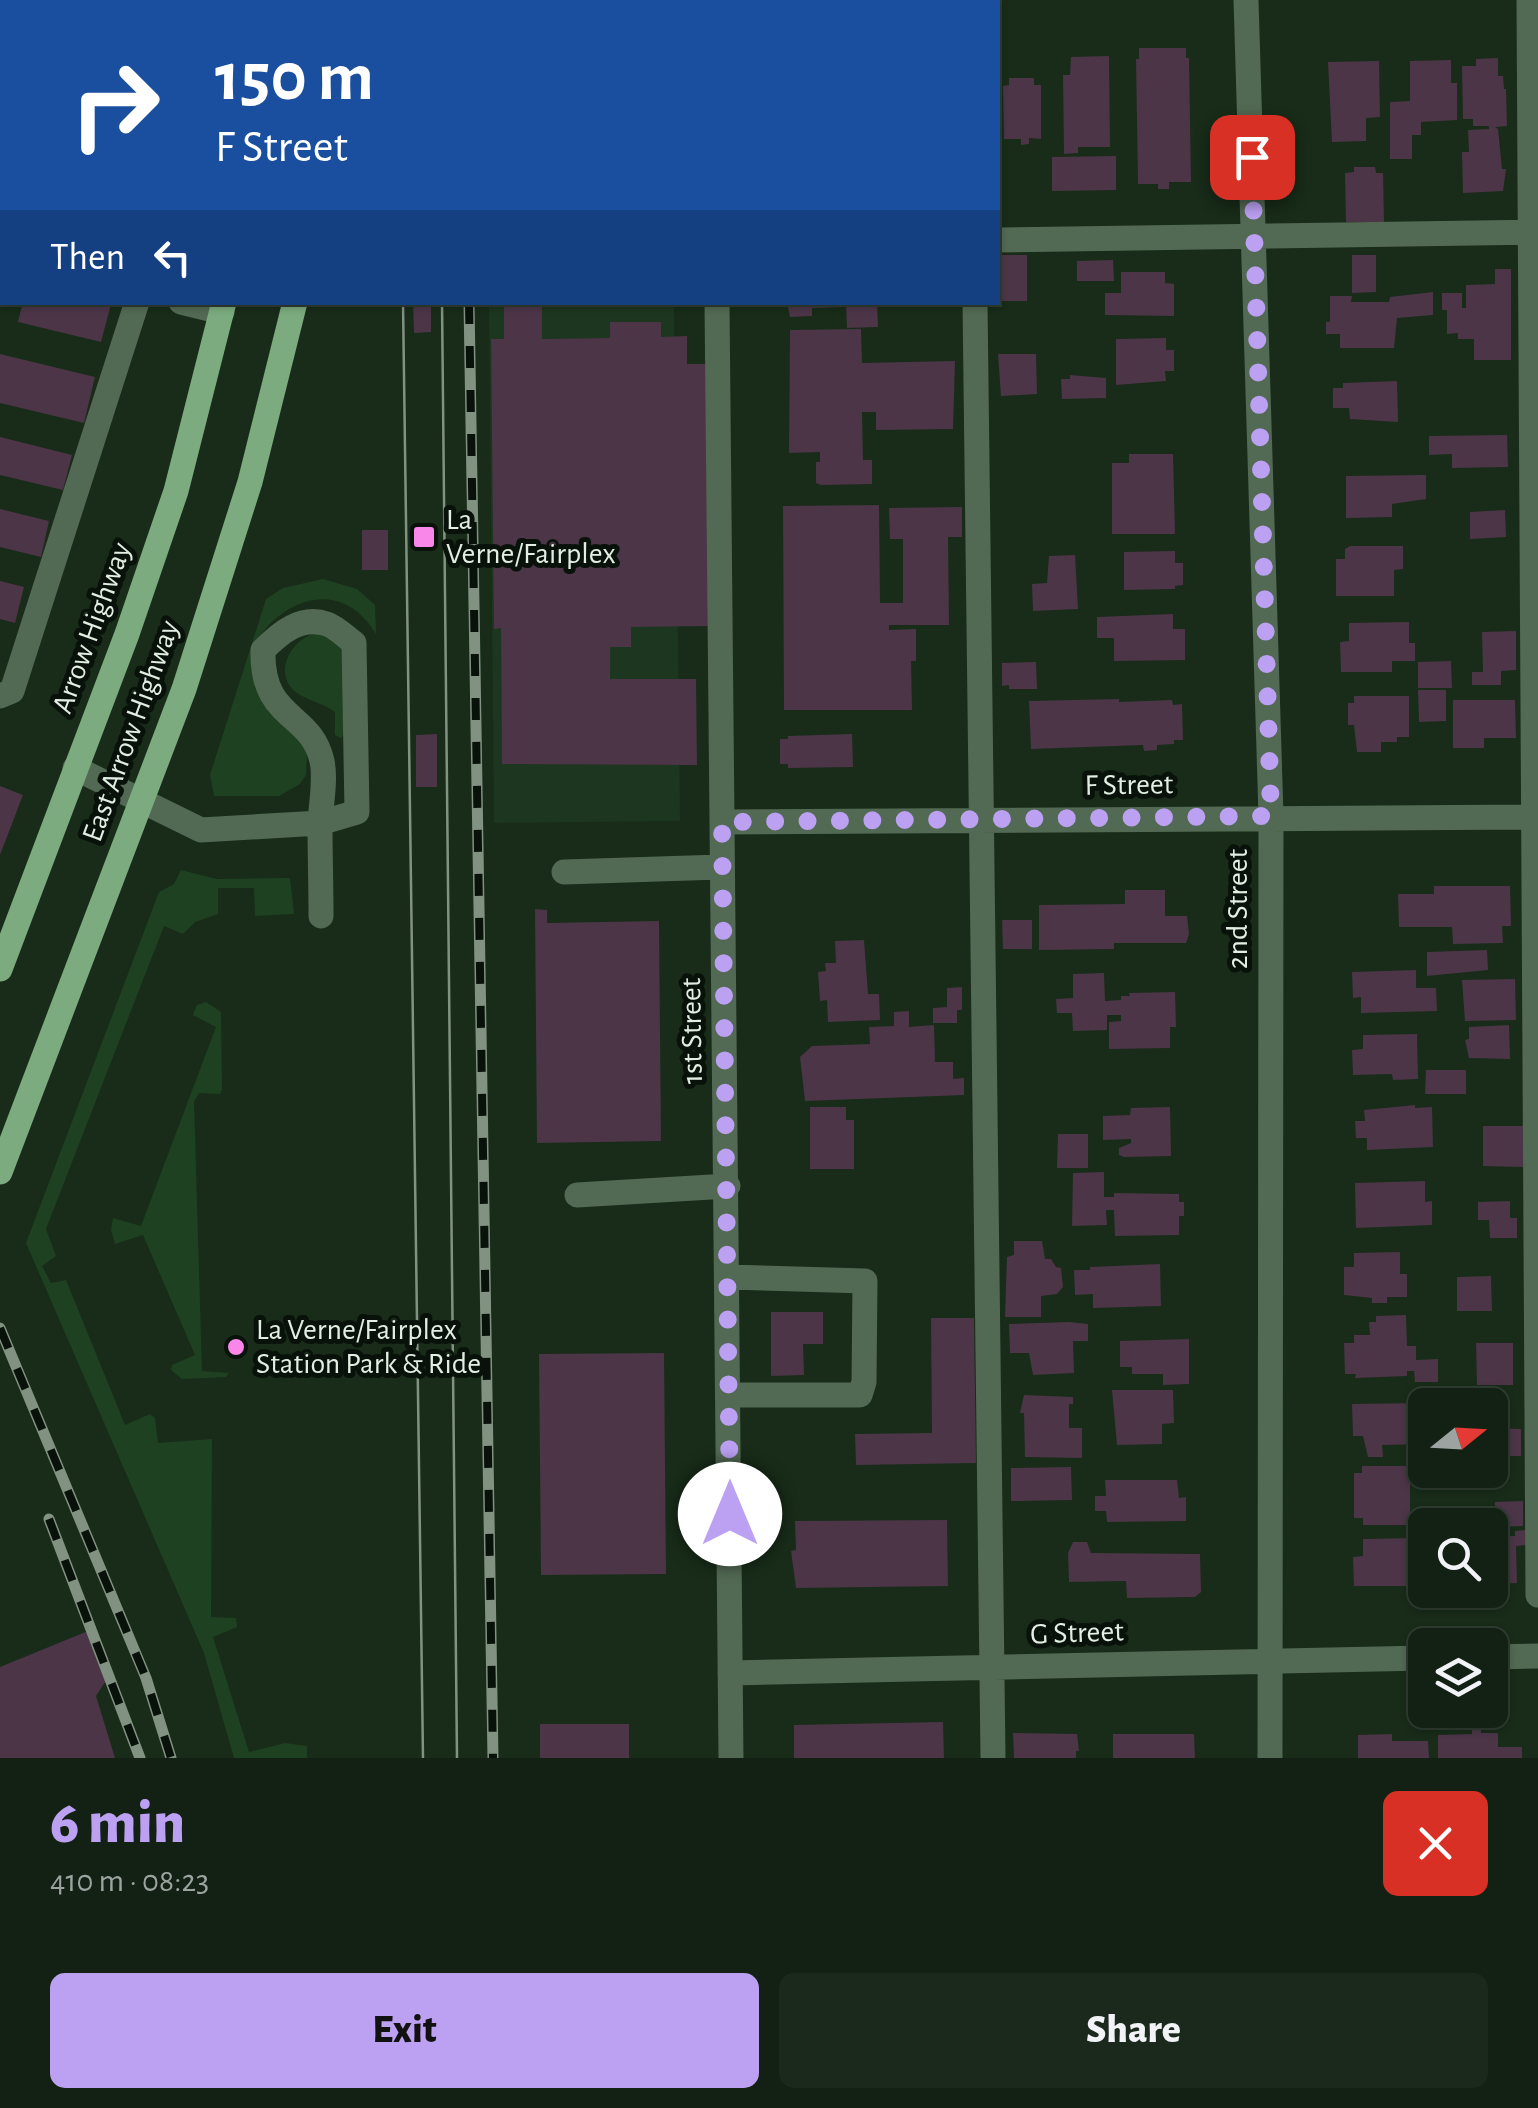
<!DOCTYPE html>
<html lang="en">
<head>
<meta charset="utf-8">
<style>
  body { margin:0; font-family:"Alegreya Sans",sans-serif; background:#1b291c; color:#f1f3f6; height:100vh; display:flex; flex-direction:column; font-size:38px; white-space:nowrap }
  * { box-sizing:border-box; margin:0 }
  p { font-size:32px; color:#9ca3a0 }
  .icon { flex:none; width:55px; height:55px; fill:none; stroke:currentColor; stroke-width:2; stroke-linecap:round; stroke-linejoin:round }
  .map { position:relative; height:1758px; overflow:hidden }
  .drawer { display:flex; flex-direction:column; background:#122113; flex:1 }
  .drawer>* { flex:none }
  .guide { position:absolute; left:0px; top:0px; width:1000px; height:305px; box-shadow:0 2px 8px #0004,0 0 0 2px #313e33; background:#1a4fa0; color:#fff; overflow:hidden }
  .needle { width:65px; rotate:72deg }
  .buttons { position:absolute; left:1408px; top:1388px; display:grid; gap:20px }
  .buttons a { display:grid; place-items:center; width:100px; height:100px; border-radius:15px; background:#122113; box-shadow:0 2px 8px #0004,0 0 0 2px #313e33; font-size:50px }
  .pin { position:absolute; display:grid; place-items:center; width:85px; height:85px; color:#fff; margin:-42px; border-radius:20px; box-shadow:0 5px 15px #0006 }
  .me { position:absolute; width:110px; margin:-55px; rotate:0deg; stroke-linejoin:round; filter:drop-shadow(0 0 8px #0008) }
  .turn { display:flex; align-items:center; gap:35px; height:210px; padding:0 50px; font-size:45px }
  .turn .icon { width:130px; height:130px; stroke-width:2.5 }
  .turn b { display:block; font-size:70px; line-height:85px }
  .then { display:flex; align-items:center; height:95px; padding:0 50px; background:#0003; gap:20px; font-size:38px }
  .round { display:grid; place-items:center; flex:none; width:105px; height:105px; border-radius:15px; background:#1b291c }
  .head { display:flex; align-items:center; justify-content:space-between; height:170px; padding:0 50px }
  h1 { font-size:60px; font-weight:800; line-height:75px; color:#bca0f2 }
  .action { display:flex; gap:20px; margin-top:auto; padding:20px 50px }
  .action a { flex:1; height:115px; border-radius:15px; background:#bca0f2; color:#111; font-size:40px; font-weight:800; line-height:115px; text-align:center }
  .action a+a { background:#1b291c; color:#f1f3f6 }
  .map>svg:first-child { display:block }
  .built { fill:#1d361f }
  .green { fill:#1e4121 }
  .building { fill:#4b3547 }
  .lines { fill:none; stroke-linecap:round; stroke-linejoin:round }
  .minor { stroke:#526953; stroke-width:25 }
  .major { stroke:#7bab7e; stroke-width:25 }
  .tram { stroke:#829282; stroke-width:2.5 }
  .rail-casing { stroke:#829282; stroke-width:11 }
  .rail { stroke:#09120a; stroke-width:8; stroke-dasharray:22; stroke-linecap:butt }
  .route { stroke:#bca0f2; stroke-width:18; stroke-dasharray:0 32.4 }
  .poi-dot { fill:#f987e9; stroke:#09120a; stroke-width:4 }
  .labels { text-anchor:middle; dominant-baseline:central; stroke-width:10; stroke-linejoin:round; paint-order:stroke }
  .poi-label { font-size:30px; fill:#e2eee2; stroke:#09120a; text-anchor:start }
  .street-label { font-size:30px; fill:#e2eee2; stroke:#09120a }
</style>
</head>
<body>
<div class="map">
<svg width="1538" height="1758" viewBox="0 0 1538 1758">
  <rect width="100%" height="100%" fill="#182c19"/>
  <path class="built" d="M489 303H674L680 821 494 823Z"/>
  <path class="green" d="M323 579 357 589 375 605 376 634C345 582 291 593 259 637L290 727 307 752 306 775 300 784 279 796H214L210 775 266 599 283 588Z
    M313 634H330L345 646 344 734 341 738 335 735V712C323 703 309 701 297 693 272 675 290 641 313 634Z
    M181 870 217 879 290 878 294 914 255 916 254 888H218V914L195 922 183 934 164 926 46 1229 56 1256 42 1266 51 1283 66 1280 125 1425 150 1414 155 1418 158 1443 212 1439 211 1617 236 1618 237 1627 213 1637 249 1752 285 1743 307 1746V1758H234L204 1653 26 1243 159 892 174 884Z
    M206 1002 221 1012 222 1090 220 1094 199 1093 194 1102 202 1371 229 1373 226 1377 182 1379 171 1370 172 1365 195 1355 143 1235 115 1244 111 1230 113 1218 141 1226 216 1027 193 1015 197 1005Z"/>
  <path class="building" d="M1139 48H1186V58H1189L1191 182H1169V189H1158V184H1138L1136 59H1139Z
    M1109 56 1110 147H1078V153L1064 154 1063 75H1070L1071 57Z
    M1498 58V76H1503L1504 89H1506L1507 126 1495 127 1498 129 1502 169H1506L1503 191 1463 193 1462 152H1469L1468 130 1489 129V126H1473V119H1463L1462 66H1476V59Z
    M1451 60V83H1457V120L1421 122V135H1412V159H1390V102L1410 101V61Z
    M1379 61 1380 117 1366 118V141L1332 142 1328 62Z
    M1009 78H1034V85H1041V139L1029 138V144L1021 145V139H1004L1003 86 1009 85Z
    M1116 156V190L1052 191V157Z
    M1354 167H1375L1376 173H1383L1384 222H1346L1345 173 1354 172Z
    M998 255H1027V301H998Z
    M1352 255H1376V292L1352 293Z
    M1113 260 1114 281H1077V261Z
    M1495 269H1511V360H1474V339H1458V333L1447 334V310H1442V293H1462V308H1466V285L1495 284Z
    M1121 272H1165V283L1174 284V316L1105 315V293H1121Z
    M1433 292V315L1397 318 1394 348H1340V334H1326V322H1330V296H1352L1351 302H1389L1390 297Z
    M23 302H104L111 304 101 342 18 322Z
    M413 302H431V332L414 333Z
    M504 302H542V339L610 338V322H661V337L687 336V364H707L709 626 631 627V647H610V679H696L697 765 502 764 501 628 494 629 491 339H504Z
    M787 302H843V307L812 308V316L790 317Z
    M877 302 878 327 847 328 846 304Z
    M861 329 862 363 955 361 953 429 876 430V412H862L863 460H872V484L821 485 816 483V462H820V452L789 453 790 330Z
    M1166 338V350H1174V371H1165L1166 381 1116 385V339Z
    M0 354 95 377 84 423 0 403Z
    M998 354H1036L1037 394 1001 396Z
    M1070 375 1106 378V398L1062 399 1061 379H1070Z
    M1397 381 1398 422 1350 419 1349 408H1333V388H1343V383Z
    M1507 435 1508 467 1452 468V454L1429 455V436Z
    M0 437 72 455 63 490 0 475Z
    M1129 454H1173L1175 534H1112V463H1129Z
    M1426 475V499L1392 504V517L1346 518V476Z
    M879 505 880 603H903V539H890L889 508 962 507V537H948L949 625H889V630L916 629V661H911L912 710H784L783 506Z
    M0 509 49 521 41 557 0 547Z
    M1505 510 1506 537 1470 539V512Z
    M362 530H388V570H362Z
    M1350 546H1403V569L1394 570V596H1336V559H1345V549Z
    M1175 551V563H1183V585L1175 586V589L1124 590V552Z
    M1075 555 1078 609 1033 611 1032 584 1047 583 1049 556Z
    M0 581 24 587 15 623 0 619Z
    M1173 614V629H1185V660L1114 661V638H1097V617Z
    M1409 622V643H1415V661H1392V672H1341L1340 642 1349 641V623Z
    M1516 631V670L1501 671V685H1472V672H1483L1482 632Z
    M1451 661 1452 688H1418V662Z
    M1036 662 1037 689H1009V685L1002 686V663Z
    M1418 690H1446V721L1419 722Z
    M1354 696H1409V737H1397V742H1381V752H1357L1354 725H1348V703H1354Z
    M1119 699V702L1172 700 1173 705 1182 704 1183 740H1174V744L1157 745V750L1144 751 1143 745 1031 749 1029 701Z
    M1453 700H1515L1516 738H1484V748H1453Z
    M437 734V787H416V735Z
    M852 734 853 767 788 768V764H780V739H788V736Z
    M0 786 23 795 0 855Z
    M1434 886H1510L1511 926H1502L1503 943 1453 944 1452 927H1399L1398 894H1434Z
    M1125 890H1165V916H1187L1189 934 1186 943H1114V949L1039 950V905L1125 904Z
    M535 909 547 910V923L659 921 661 1141 537 1143Z
    M1002 920H1032V949H1003Z
    M864 940 868 994H879L880 1020 828 1022 827 1000 820 1001 818 972 826 971 825 963H836L835 941Z
    M1487 950 1488 970 1427 976V952Z
    M1416 970V988H1436L1437 1011 1361 1013V997L1353 998 1352 972Z
    M1104 973 1105 1001 1121 1000V996H1130L1129 993 1175 992 1176 1027H1170V1048L1109 1049V1022L1121 1021V1015H1107V1030L1073 1031 1072 1013H1057L1056 999 1073 998V974Z
    M1515 979 1516 1020 1465 1021 1462 980Z
    M962 987V1010H957V1023H933V1008L947 1007V988Z
    M909 1011V1027L934 1025 935 1062H953V1079L964 1078V1095L805 1101 800 1057 812 1046 870 1044 869 1027 894 1026V1012Z
    M1509 1025 1510 1059 1469 1058 1465 1040 1469 1039V1027Z
    M1417 1034 1418 1079 1393 1080 1392 1074 1353 1075 1352 1050 1363 1049V1035Z
    M1426 1070H1466V1094H1425Z
    M1415 1105V1108L1432 1107 1433 1147 1367 1150V1138H1356L1355 1121H1365L1364 1110Z
    M810 1107H846V1120H854V1169H810Z
    M1170 1107 1171 1156 1124 1157 1119 1155V1148L1131 1143V1139L1103 1140V1116L1130 1115 1131 1108Z
    M1483 1126H1523V1167L1483 1166Z
    M1058 1134H1088V1168H1057Z
    M1104 1172V1197H1114V1193L1179 1194V1202H1184V1216H1179V1235L1115 1236 1114 1210H1106L1107 1225 1072 1226 1073 1173Z
    M1425 1181V1202L1432 1201V1225L1356 1228 1355 1183Z
    M1510 1201V1218H1517V1238H1490L1489 1220H1478V1202Z
    M1014 1241H1042L1045 1259H1051L1056 1267 1061 1268 1063 1287 1057 1294 1041 1296V1317H1005L1007 1257 1014 1255Z
    M1400 1252V1274H1407V1297H1387V1303H1372V1298L1344 1295V1267H1354V1253Z
    M1160 1264 1161 1306 1093 1308V1294L1075 1295 1074 1270H1090V1267Z
    M1491 1276 1492 1311H1457V1277Z
    M771 1312H823V1344H803L804 1375 771 1376Z
    M1406 1315 1407 1346H1416V1360L1438 1359V1382H1415L1414 1371H1407V1376L1355 1378 1356 1374H1345L1344 1343H1354V1335H1370L1369 1322H1376V1316Z
    M931 1318H974L976 1463 856 1465 855 1434 932 1433Z
    M1069 1322 1088 1324V1341H1073L1074 1373 1033 1375 1029 1353H1010L1009 1324Z
    M1189 1339V1384L1163 1385V1374H1132V1367H1120V1341Z
    M1476 1343H1513V1385H1477Z
    M664 1353 666 1574 541 1575 539 1354Z
    M1112 1390H1173L1174 1423 1162 1424V1444L1117 1445Z
    M1024 1395 1073 1397V1404H1069V1428H1082V1458L1025 1457 1024 1413H1020Z
    M1425 1403V1444L1382 1445 1383 1457H1368L1363 1436H1353L1352 1404Z
    M1491 1428 1521 1429V1456H1491Z
    M1362 1466H1410V1525H1363V1518H1354V1473H1362Z
    M1071 1467 1072 1500 1011 1501V1468Z
    M1105 1480H1177L1179 1498 1186 1497V1521L1107 1522 1106 1511H1095V1496H1106Z
    M1523 1501V1526L1495 1527V1502Z
    M947 1520 948 1586 796 1588 791 1551 796 1550 795 1521Z
    M1526 1530V1545L1516 1546 1517 1583 1490 1584V1537L1515 1536V1531Z
    M1419 1535 1425 1536V1586H1354L1353 1557 1363 1556V1539L1419 1538Z
    M1073 1542H1087L1091 1553 1200 1554 1201 1592 1195 1597 1127 1598 1126 1581 1069 1582 1068 1553Z
    M88 1631 107 1679 96 1696 115 1758H0V1667Z
    M943 1722 944 1758H794V1725Z
    M540 1724H629V1758H540Z
    M1481 1729V1733H1498V1747H1522V1758H1438V1735L1472 1734V1730Z
    M1013 1733 1077 1734 1079 1751H1076V1758H1014Z
    M1113 1734H1194L1195 1758H1113Z
    M1392 1734V1741H1428L1429 1758H1358V1735Z"/>
  <g class="lines">
    <path class="minor" d="M79 0V2
      M369 0 374 2
      M714 0V2
      M973 0V2
      M1246 0 1271 816 1270 1758
      M1529 0 1538 1595
      M619 2 641 0
      M0 66H2
      M998 240 1538 232
      M0 259 2 260
      M181 302 222 312
      M717 302C721 788 727 1273 731 1758
      M975 302 993 1758
      M0 696 12 691 137 302
      M75 768 201 830 320 823 357 812 354 643C346 637 336 627 327 624 301 615 280 633 263 650 261 721 311 711 322 761 326 780 321 803 320 823 320 854 321 885 321 916
      M722 822 1538 817
      M564 872 721 867
      M577 1195 728 1186
      M729 1277 865 1281 864 1382 860 1395H730
      M1490 1657 1538 1656
      M730 1673 1425 1658"/>
    <path class="major" d="M266 2V0
      M334 2 335 0
      M0 969 127 634 176 491 224 302
      M0 1172 184 689 250 482 295 302"/>
    <path class="tram" d="M400 0V2
      M439 2V0
      M403 302 423 1758
      M442 302 457 1758"/>
    <defs>
      <path id="rail" d="M465 2 466 0
        M469 302 493 1758
        M0 1328 146 1678 171 1758
        M49 1519 140 1758"/>
    </defs>
    <use href="#rail" class="rail-casing"/>
    <use href="#rail" class="rail"/>
  </g>
  <g class="lines">
    <path class="route" d="M730 1514 722 822 1271 816 1252 157"/>
  </g>
  <g class="poi-dot">
    <rect x="412" y="525" width="24" height="24" rx="5"/>
    <circle cx="236" cy="1347" r="10"/>
  </g>
  <g class="labels">
    <g class="poi-label">
      <text x="446" y="520">La<tspan x="446" dy="34">Verne/Fairplex</tspan></text>
      <text x="256" y="1330">La Verne/Fairplex<tspan x="256" dy="34">Station Park &amp; Ride</tspan></text>
    </g>
    <g class="street-label">
      <text transform="translate(92 628) rotate(-70)">Arrow Highway</text>
      <text transform="translate(131 731) rotate(-70)">East Arrow Highway</text>
      <text transform="translate(1129 785) rotate(-1)">F Street</text>
      <text transform="translate(1238 909) rotate(-90)">2nd Street</text>
      <text transform="translate(692 1031) rotate(-91)">1st Street</text>
      <text transform="translate(1077 1633) rotate(-2)">G Street</text>
    </g>
  </g>
</svg>
<div class="buttons">
<a><svg class="needle" viewBox="-14 -14 28 28"><path d="M0-13l5 13h-10z" fill="#e53935"/><path d="M0 13l5-13h-10z" fill="#9ca3a0"/></svg></a>
<a><svg class="icon" aria-label="search" viewBox="0 0 24 24"><circle cx="10" cy="10" r="6"/><path d="M15 15l6 6"/></svg></a>
<a><svg class="icon" aria-label="layers" viewBox="0 0 24 24"><path d="M12 4l9 5-9 5-9-5zM3 14l9 5 9-5"/></svg></a>
</div>
<div class="pin" style="left:1252px;top:157px;background:#d93025"><svg class="icon" aria-label="arrive" viewBox="0 0 24 24"><path d="M6 21V4h12l-3 4 3 4H6"/></svg></div>
<svg class="me" style="left:730px;top:1514px" viewBox="-20 -20 40 40"><circle r="19" fill="#fff"/><path d="M0-13L10 11 0 6-10 11z" fill="#bca0f2"/></svg>
<div class="guide">
<div class="turn"><svg class="icon" aria-label="right" viewBox="0 0 24 24"><path d="M7 20v-9h11M14 6l5 5-5 5"/></svg><div><b>150 m</b>F Street</div></div>
<div class="then">Then<svg class="icon" aria-label="left" viewBox="0 0 24 24"><path d="M17 20v-9H6M10 6l-5 5 5 5"/></svg></div>
</div>
</div>
<section class="drawer">
<div class="head"><div><h1>6 min</h1><p>410 m · 08:23</p></div><a class="round" style="background:#d93025;color:#fff"><svg class="icon" aria-label="close" viewBox="0 0 24 24"><path d="M6 6l12 12M18 6L6 18"/></svg></a></div>
<div class="action"><a>Exit</a><a>Share</a></div>
</section>
</body>
</html>
